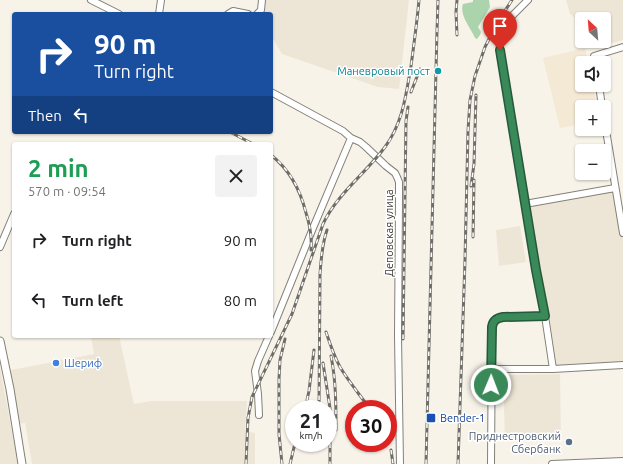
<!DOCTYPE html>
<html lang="en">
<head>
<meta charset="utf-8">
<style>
  body { margin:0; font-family:Ubuntu,sans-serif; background:#f2f2f2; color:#202124; height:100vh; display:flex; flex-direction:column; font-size:15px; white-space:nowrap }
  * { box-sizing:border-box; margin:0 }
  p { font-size:13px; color:#757577 }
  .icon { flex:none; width:22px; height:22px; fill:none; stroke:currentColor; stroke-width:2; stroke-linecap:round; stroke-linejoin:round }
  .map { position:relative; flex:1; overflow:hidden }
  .sheet { position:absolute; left:12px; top:142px; width:261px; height:196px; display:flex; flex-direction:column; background:#fff; border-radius:4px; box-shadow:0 1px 3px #0004 }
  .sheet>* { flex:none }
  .banner { position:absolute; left:12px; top:12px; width:261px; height:122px; border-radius:4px; box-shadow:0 1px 3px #0004; background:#1a4fa0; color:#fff; overflow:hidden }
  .needle { width:26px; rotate:334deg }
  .tools { position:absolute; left:575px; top:12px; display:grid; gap:8px }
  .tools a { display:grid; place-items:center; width:36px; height:36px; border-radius:4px; background:#fff; box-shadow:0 1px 3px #0004; font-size:20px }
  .speed { position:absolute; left:285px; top:400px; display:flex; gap:8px; font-size:20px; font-weight:700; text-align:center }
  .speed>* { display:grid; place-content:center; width:52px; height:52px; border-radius:50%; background:#fff; box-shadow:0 1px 3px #0004; line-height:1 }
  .speed small { font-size:10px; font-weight:400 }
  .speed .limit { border:6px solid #d22; background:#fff; color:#111 }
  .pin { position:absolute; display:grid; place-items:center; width:34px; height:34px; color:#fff; margin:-41px -17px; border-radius:50% 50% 50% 0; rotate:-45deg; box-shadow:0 0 4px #0007 }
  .pin .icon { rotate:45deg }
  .me { position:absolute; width:44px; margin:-22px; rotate:1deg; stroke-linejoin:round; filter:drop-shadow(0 0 3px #0008) }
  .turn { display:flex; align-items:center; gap:14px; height:84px; padding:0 16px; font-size:18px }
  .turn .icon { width:52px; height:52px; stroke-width:2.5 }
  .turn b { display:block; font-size:28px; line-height:34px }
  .then { display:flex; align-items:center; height:38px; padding:0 16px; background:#0003; gap:8px; font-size:15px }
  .round { display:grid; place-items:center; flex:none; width:42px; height:42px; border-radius:4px; background:#f2f2f2 }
  .headline { display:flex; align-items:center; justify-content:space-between; height:68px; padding:0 16px }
  h1 { font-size:24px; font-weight:700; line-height:30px; color:#1e9e55 }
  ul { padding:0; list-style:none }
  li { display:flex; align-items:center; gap:12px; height:60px; padding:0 16px }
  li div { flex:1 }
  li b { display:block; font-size:15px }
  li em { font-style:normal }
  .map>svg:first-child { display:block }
  .built { fill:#ede6d6 }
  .education { fill:#f3e9d4 }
  .green { fill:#abd3ac }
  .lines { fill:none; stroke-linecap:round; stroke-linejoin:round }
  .minor-casing { stroke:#848077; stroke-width:8 }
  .major-casing { stroke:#848077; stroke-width:9 }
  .minor { stroke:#fff; stroke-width:6 }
  .major { stroke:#fff; stroke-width:7 }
  .rail-casing { stroke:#6f6d67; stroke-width:3 }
  .rail { stroke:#fff; stroke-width:1.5; stroke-dasharray:4.5; stroke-linecap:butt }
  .route-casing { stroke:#25593a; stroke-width:10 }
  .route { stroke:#398959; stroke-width:7 }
  .culture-dot { fill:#0f9aa8; stroke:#fff; stroke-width:1.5 }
  .shop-dot { fill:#3f7fe0; stroke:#fff; stroke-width:1.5 }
  .transit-dot { fill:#1a4fb4; stroke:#fff; stroke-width:1.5 }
  .service-dot { fill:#5c6f8a; stroke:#fff; stroke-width:1.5 }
  .labels { text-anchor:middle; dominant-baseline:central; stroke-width:3; stroke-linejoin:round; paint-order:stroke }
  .culture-label { font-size:11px; fill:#0d838f; stroke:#fff; text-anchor:end }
  .street-label { font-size:11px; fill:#383733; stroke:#fff }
  .shop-label { font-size:11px; fill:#366cbe; stroke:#fff; text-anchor:start }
  .transit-label { font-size:11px; fill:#164399; stroke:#fff; text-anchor:start }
  .service-label { font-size:11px; fill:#4e5e75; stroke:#fff; text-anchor:end }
</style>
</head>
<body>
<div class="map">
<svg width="623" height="464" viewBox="0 0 623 464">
  <rect width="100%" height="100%" fill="#f7f3e9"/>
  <path class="built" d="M265 0H409L399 89 378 87 282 54 271 35V14H263Z
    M566 0H623V40L605 45 601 41H604V19H582V23L570 14Z
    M615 188 623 233V365L553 369 525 204Z
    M520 226 526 262 499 266 496 230Z
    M91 336H119L134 404 151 401H247L245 431 255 433V464H32L25 423 15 424 6 371 94 354Z
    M0 368 18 464H0Z
    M560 374 561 440 505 441 503 375Z"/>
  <path class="education" d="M585 48 588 63H582V85H593L597 107H582V124L560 128 543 58Z"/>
  <path class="green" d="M473 0H489L490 7 478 27 481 32 480 35 477 39 475 38C471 28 459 15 463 4L473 2Z"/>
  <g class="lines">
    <defs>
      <path id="minor" d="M91 0 119 14
        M528 0 502 26 498 36 536 270 545 316 553 369
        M159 14 161 0
        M228 14 233 11 248 14
        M257 14 261 10 262 0
        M595 63 594 56 623 47
        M599 85 602 107
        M271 92 343 131 351 138 360 142 366 147 386 166 395 173 397 177 399 182V200L398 336 400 464
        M604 118 623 233
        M525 204 615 188
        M0 247 14 214
        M271 332 313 228 351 138
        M492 369H553L623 365
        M259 415 258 394 255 371 258 361 269 336
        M491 464 492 324 496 319 503 317 545 316
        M552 464 623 461"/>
      <path id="major" d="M0 341 10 389 22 464"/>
    </defs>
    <use href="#minor" class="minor-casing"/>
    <use href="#major" class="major-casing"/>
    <use href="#minor" class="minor"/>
    <use href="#major" class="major"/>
    <defs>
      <path id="rail" d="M457 35 456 12 457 0
        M411 92 420 69
        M230 132 253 144
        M271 155C290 170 300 189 306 213 310 225 312 237 311 250
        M471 186 474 164 476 95
        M473 237 474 180
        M326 332C330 344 334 356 340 367 349 382 360 395 370 409
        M403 339 406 121 408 107
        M331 356C336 381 336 405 336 430
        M323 363 330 408V464
        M305 409 309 391 314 350
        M319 409 320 274C321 259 322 244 327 230
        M391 450 393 464
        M246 464 248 418 252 397 292 314 323 224C337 194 366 173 385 147 403 123 406 94 411 66 414 44 417 22 419 0
        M282 464 279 434V379L280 360 285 339
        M290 464 295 443
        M426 464 437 31 438 0
        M458 464 465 260 468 131 470 100 475 76 485 47 497 23 512 0"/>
    </defs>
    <use href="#rail" class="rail-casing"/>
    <use href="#rail" class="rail"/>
  </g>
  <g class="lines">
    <defs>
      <path id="route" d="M491 385 492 327C493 320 497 318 503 317L545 316 536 270 500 50"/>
    </defs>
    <use href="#route" class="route-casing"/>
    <use href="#route" class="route"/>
  </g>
  <circle class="culture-dot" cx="438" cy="71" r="4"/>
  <circle class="shop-dot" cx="56" cy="363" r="4"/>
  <rect class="transit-dot" x="426" y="413" width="10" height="10" rx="2"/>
  <circle class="service-dot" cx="569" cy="442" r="4"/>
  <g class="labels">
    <g class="culture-label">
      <text x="430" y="71">Маневровый пост</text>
    </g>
    <g class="street-label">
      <text transform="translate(389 233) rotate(-90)">Деповская улица</text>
    </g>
    <g class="shop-label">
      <text x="64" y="363">Шериф</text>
    </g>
    <g class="transit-label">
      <text x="440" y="418">Bender-1</text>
    </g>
    <g class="service-label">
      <text x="561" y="436">Приднестровский<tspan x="561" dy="13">Сбербанк</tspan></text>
    </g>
  </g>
</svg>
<div class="tools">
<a><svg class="needle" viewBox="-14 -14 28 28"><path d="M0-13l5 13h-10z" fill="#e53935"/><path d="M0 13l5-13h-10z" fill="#757577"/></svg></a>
<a><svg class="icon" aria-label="sound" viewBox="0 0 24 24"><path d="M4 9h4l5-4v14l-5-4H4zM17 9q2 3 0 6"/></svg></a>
<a>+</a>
<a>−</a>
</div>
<div class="speed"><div>21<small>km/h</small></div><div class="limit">30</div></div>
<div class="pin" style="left:500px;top:50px;background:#d93025"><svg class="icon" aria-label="arrive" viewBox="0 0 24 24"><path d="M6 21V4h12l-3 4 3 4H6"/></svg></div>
<svg class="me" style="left:491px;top:385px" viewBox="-20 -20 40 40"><circle r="17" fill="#398959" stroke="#fff" stroke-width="3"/><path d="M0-11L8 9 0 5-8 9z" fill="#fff"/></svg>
<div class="banner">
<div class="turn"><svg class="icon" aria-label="right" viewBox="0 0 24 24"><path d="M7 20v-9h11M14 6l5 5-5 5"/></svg><div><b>90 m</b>Turn right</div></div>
<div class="then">Then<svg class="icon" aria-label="left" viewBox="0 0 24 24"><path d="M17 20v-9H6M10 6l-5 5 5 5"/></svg></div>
</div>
<section class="sheet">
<div class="headline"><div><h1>2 min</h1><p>570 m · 09:54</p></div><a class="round"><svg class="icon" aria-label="close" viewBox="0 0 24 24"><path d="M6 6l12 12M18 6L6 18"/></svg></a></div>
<ul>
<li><svg class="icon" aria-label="right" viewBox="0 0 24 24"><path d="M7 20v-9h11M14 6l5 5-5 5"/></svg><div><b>Turn right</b></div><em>90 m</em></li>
<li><svg class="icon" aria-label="left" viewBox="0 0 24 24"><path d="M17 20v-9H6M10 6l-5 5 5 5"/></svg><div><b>Turn left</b></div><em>80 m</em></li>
</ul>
</section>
</div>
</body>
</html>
